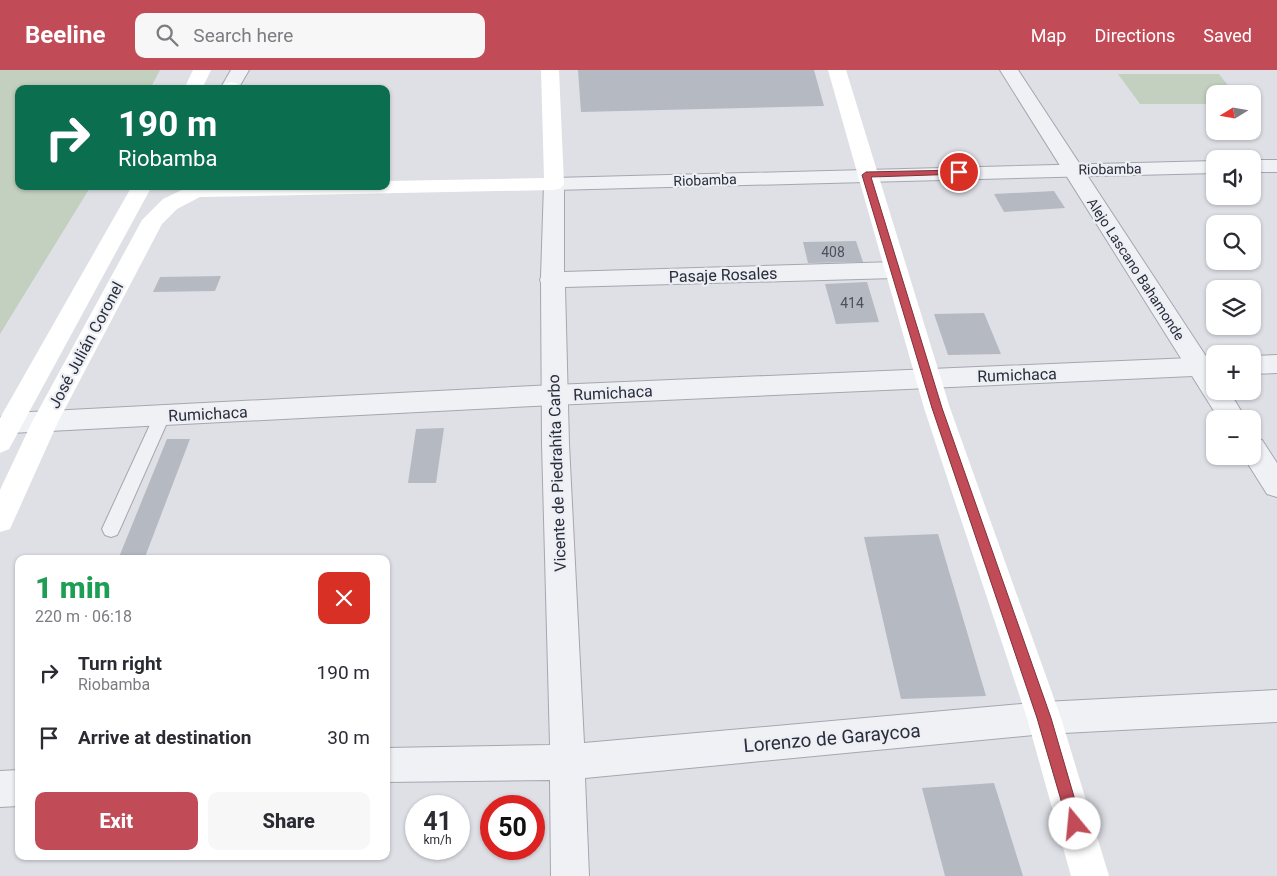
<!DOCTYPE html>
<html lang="en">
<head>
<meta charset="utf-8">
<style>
  body { margin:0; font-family:Roboto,sans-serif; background:#f7f7f7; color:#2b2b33; height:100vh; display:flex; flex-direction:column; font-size:19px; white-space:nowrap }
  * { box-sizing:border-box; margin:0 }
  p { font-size:16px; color:#7c7c81 }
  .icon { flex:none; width:28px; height:28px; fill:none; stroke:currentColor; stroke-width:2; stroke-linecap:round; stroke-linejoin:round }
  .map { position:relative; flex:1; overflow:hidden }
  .drawer { position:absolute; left:15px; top:485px; width:375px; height:305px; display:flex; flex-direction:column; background:#fff; border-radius:10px; box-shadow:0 1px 4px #0004 }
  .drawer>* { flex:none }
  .hud { position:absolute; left:15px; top:15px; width:375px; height:105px; border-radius:10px; box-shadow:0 1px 4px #0004; background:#0b6e4f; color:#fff; overflow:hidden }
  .needle { width:32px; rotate:259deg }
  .buttons { position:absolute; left:1206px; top:15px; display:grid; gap:10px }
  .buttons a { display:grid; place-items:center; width:55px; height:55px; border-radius:10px; background:#fff; box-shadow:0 1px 4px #0004; font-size:25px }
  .speed { position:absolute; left:405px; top:725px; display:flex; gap:10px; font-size:25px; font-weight:700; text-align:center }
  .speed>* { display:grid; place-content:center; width:65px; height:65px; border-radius:50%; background:#fff; box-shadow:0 1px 4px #0004; line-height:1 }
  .speed small { font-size:12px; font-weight:400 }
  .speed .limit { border:8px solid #d22; background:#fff; color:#111 }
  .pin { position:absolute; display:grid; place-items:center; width:42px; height:42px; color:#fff; margin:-21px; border:2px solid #fff; border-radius:50%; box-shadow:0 1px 5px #0007 }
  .me { position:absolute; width:55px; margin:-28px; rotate:343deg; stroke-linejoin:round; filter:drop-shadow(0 0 4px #0008) }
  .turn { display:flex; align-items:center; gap:18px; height:105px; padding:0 20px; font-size:22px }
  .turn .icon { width:65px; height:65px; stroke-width:2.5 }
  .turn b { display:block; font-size:35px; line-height:42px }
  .round { display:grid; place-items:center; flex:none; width:52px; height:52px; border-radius:10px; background:#f7f7f7 }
  .overview { display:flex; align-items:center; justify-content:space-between; height:85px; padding:0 20px }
  h1 { font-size:30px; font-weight:800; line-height:38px; color:#1e9e55 }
  .cta { display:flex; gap:10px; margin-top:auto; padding:10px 20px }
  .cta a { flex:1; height:58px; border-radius:10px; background:#c14c58; color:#fff; font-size:20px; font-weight:800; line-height:58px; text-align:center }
  .cta a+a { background:#f7f7f7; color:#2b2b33 }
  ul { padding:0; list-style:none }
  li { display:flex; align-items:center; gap:15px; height:65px; padding:0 20px }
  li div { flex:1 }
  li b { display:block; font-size:19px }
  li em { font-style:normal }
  header { display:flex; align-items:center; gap:30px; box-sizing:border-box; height:70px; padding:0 25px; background:#c14c58; color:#fff }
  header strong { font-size:24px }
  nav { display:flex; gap:28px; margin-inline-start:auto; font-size:18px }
  .search { width:350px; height:45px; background:#f7f7f7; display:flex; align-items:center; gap:12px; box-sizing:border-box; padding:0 18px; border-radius:10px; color:#7c7c81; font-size:19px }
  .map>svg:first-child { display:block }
  .green { fill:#c3cfbf }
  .building { fill:#b5b9c2 }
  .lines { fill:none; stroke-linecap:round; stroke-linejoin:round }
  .service-casing { stroke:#a4a7af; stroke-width:2 }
  .minor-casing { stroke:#a4a7af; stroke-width:2 }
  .tertiary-casing { stroke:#a4a7af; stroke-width:2 }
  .service { fill:#f0f1f5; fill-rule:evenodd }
  .minor { fill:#f0f1f5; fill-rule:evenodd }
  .tertiary { fill:#f0f1f5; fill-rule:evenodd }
  .secondary { fill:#fff; fill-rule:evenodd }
  .route { fill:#c14c58; stroke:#7d3139 }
  .labels { text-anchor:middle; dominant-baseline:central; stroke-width:4.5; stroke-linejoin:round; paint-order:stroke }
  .far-street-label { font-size:14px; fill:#282e3b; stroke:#edeff4 }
  .number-label { font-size:14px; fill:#4b515d }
  .street-label { font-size:16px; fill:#282e3b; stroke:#edeff4 }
  .near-street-label { font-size:19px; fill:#282e3b; stroke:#edeff4 }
</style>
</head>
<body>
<header>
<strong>Beeline</strong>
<div class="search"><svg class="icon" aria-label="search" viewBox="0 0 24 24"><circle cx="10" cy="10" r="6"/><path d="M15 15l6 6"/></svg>Search here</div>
<nav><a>Map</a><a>Directions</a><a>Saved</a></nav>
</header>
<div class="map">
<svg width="1277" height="806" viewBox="0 0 1277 806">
  <rect width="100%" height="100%" fill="#dee0e6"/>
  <path class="green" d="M0 0H160L150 19H19V116H91L0 264Z
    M1118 4H1219L1235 24H1215V34H1140Z"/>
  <path class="building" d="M578 0H814L824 36 581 42Z
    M1054 121 1065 138 1004 142 994 124Z
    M856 171 863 192 808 193 803 172Z
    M221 206 215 221 153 222 160 207Z
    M867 212 879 252 836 254 825 214Z
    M984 243 1001 284 948 285 934 244Z
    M444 358 436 413H408L416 359Z
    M167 369H190L145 487H119Z
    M938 464 986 626 901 629 864 467Z
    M994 713 1023 806H945L922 718Z"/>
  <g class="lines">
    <defs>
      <path id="service" d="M162 340 168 341 170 346 120 459 117 465 111 467 105 465 102 459 154 346 156 341Z"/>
      <path id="minor" d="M231 0H249L238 19H220Z
        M1000 0H1018L1215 300V321H1229L1246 349H1219Z
        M554 108 561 110 564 114V202L895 192 903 195 906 200 903 205 895 208 565 217 569 374 584 673 1044 632 1277 620V652L1044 664 585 708 589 806H551L550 710 386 712V678L550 675 542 374 541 213 540 210 541 207 544 114 547 110Z
        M1252 368 1262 370 1277 393V427L1267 424 1243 386H1252Z
        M19 700V736L0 737V701Z"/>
      <path id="tertiary" d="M1252 90H1277V102H1252Z
        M1215 91V103L554 120 547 118 544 114 547 110 554 108Z
        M1277 285V303L1252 304V286Z
        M1215 287V305L554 335 11 363 2 360 0 349 2 346 11 343 554 315Z"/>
    </defs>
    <use href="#service" class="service-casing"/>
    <use href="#minor" class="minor-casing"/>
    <use href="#tertiary" class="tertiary-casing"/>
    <use href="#service" class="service"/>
    <use href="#minor" class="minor"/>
    <use href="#tertiary" class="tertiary"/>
    <path class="secondary" d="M193 0H211L202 19H184Z
      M541 0H559L564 114 561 118 554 120 200 127 177 139 162 154 58 352 10 459 0 462V420L32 352 142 150 163 129 190 116H386V111L544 108Z
      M828 0H846L950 338 1061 648 1109 806H1071L1027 648 924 338Z
      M231 12 237 13 240 17 239 19H219L225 13Z
      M132 116H152L9 379 0 383V348Z"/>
  </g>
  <path class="route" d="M959 100 963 102 962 104 871 107 942 338 1051 648 1082 754 1080 759 1075 761 1070 759 1068 754 1037 648 932 338 862 105 866 102Z"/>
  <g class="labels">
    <g class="far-street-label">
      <text transform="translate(1110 99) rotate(-1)">Riobamba</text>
      <text transform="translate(705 110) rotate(-2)">Riobamba</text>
      <text transform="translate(1136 199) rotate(57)">Alejo Lascano Bahamonde</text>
    </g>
    <g class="number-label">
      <text x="833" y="182">408</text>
      <text x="852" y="233">414</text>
    </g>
    <g class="street-label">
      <text transform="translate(723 205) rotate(-2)">Pasaje Rosales</text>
      <text transform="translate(86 275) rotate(-62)">José Julián Coronel</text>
      <text transform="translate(1017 305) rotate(-2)">Rumichaca</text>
      <text transform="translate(613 323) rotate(-3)">Rumichaca</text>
      <text transform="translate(208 344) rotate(-3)">Rumichaca</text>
      <text transform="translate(557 403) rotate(-92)">Vicente de Piedrahíta Carbo</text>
    </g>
    <g class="near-street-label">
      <text transform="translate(832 668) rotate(-5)">Lorenzo de Garaycoa</text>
    </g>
  </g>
</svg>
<div class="buttons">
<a><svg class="needle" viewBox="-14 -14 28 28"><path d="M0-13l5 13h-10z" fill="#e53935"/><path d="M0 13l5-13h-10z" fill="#7c7c81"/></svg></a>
<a><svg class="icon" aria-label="sound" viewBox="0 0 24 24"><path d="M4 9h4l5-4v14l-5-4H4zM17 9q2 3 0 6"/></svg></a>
<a><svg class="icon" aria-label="search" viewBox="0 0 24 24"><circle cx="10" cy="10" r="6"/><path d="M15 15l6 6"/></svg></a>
<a><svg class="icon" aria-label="layers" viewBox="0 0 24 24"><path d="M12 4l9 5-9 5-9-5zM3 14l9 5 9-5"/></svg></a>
<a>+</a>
<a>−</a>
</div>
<div class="speed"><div>41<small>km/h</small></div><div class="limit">50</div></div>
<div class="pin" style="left:959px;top:102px;background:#d93025"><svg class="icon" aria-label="arrive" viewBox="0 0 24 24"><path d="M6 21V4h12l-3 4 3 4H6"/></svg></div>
<svg class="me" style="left:1075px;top:754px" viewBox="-20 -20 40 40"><circle r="19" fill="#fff"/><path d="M0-13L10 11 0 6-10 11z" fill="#c14c58"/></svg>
<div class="hud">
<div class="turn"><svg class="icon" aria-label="right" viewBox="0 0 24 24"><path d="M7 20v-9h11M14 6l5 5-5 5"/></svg><div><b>190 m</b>Riobamba</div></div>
</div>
<section class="drawer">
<div class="overview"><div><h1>1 min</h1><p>220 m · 06:18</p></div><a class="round" style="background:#d93025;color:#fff"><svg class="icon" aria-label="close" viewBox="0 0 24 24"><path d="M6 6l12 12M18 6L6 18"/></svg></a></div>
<ul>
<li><svg class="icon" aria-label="right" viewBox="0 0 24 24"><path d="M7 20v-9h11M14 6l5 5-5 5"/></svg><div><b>Turn right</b><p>Riobamba</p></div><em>190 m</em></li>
<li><svg class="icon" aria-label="arrive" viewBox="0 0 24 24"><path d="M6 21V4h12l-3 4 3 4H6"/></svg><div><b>Arrive at destination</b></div><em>30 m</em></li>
</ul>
<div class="cta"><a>Exit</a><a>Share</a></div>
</section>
</div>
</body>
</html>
